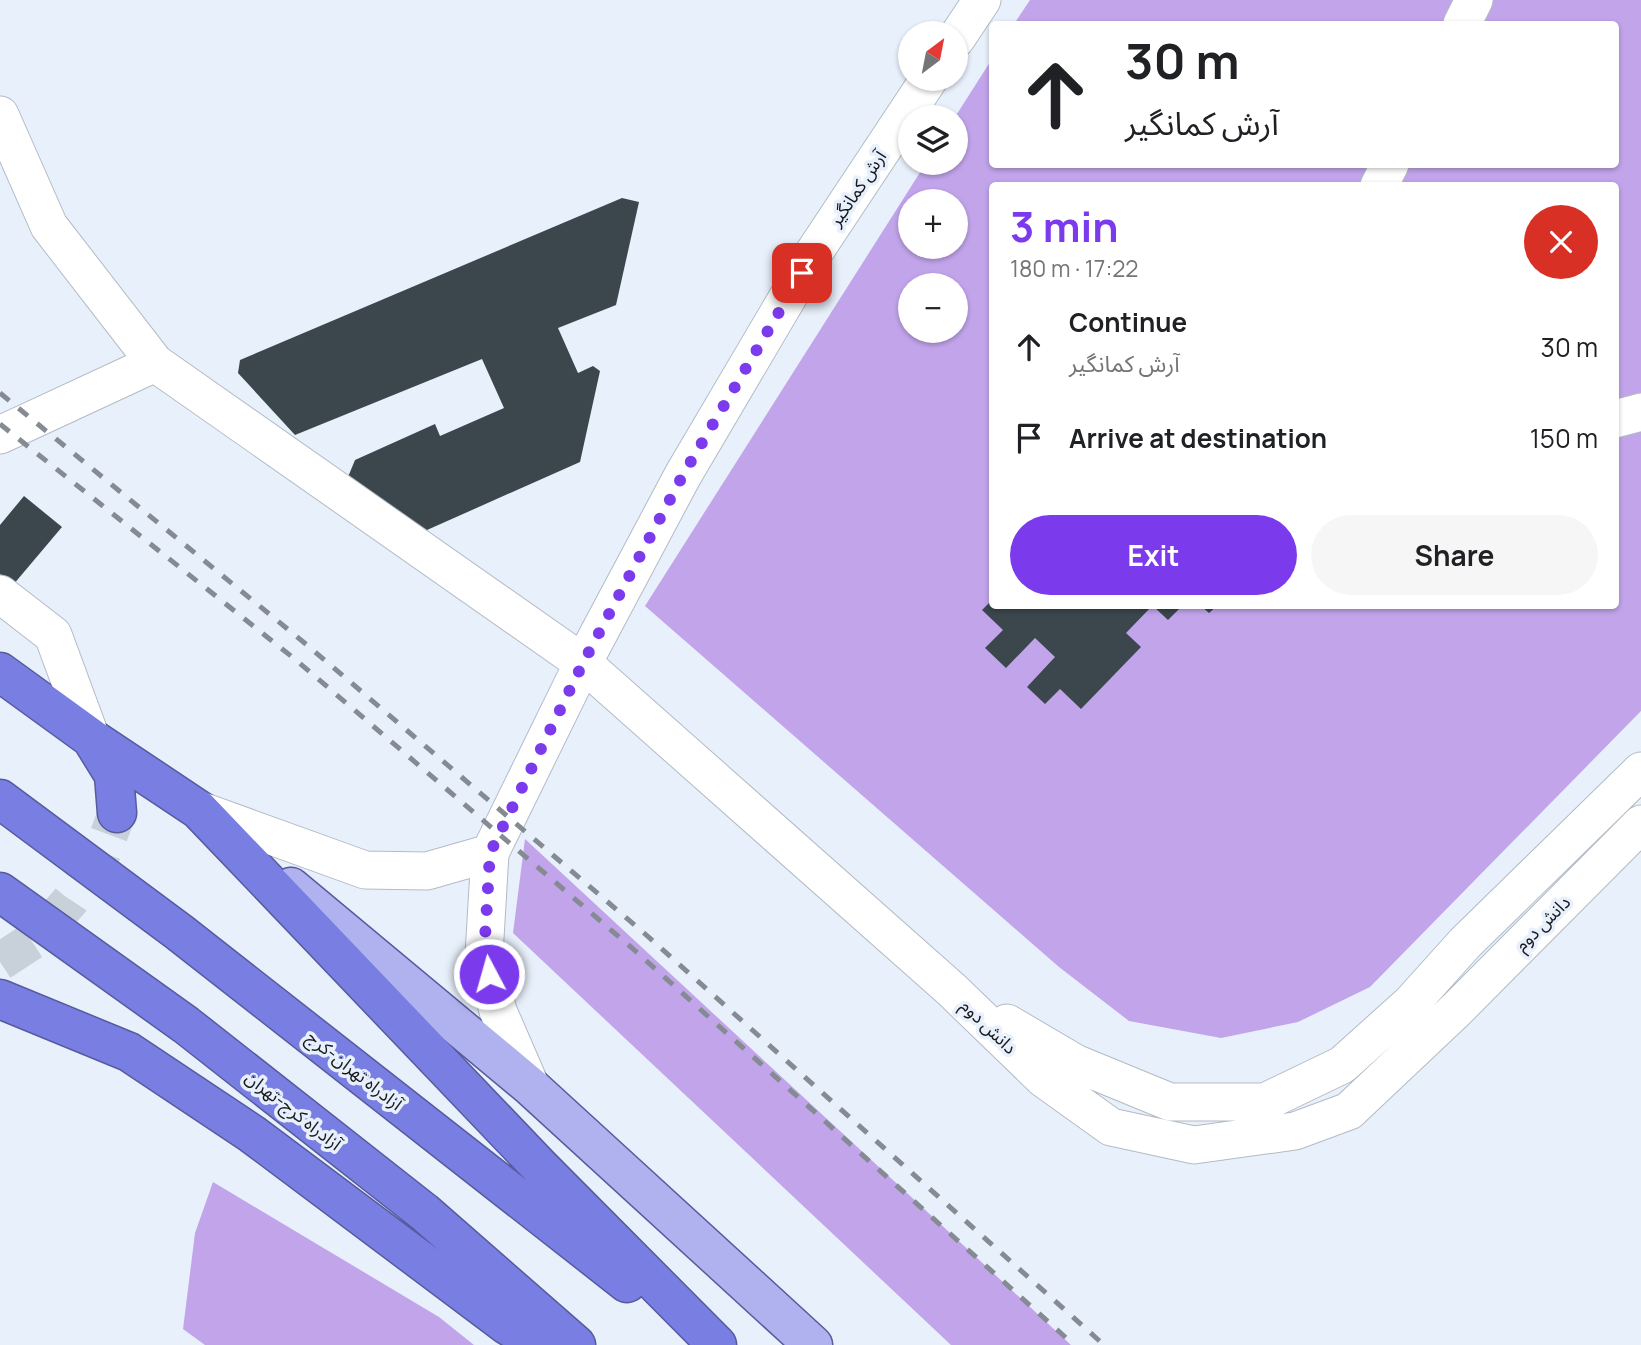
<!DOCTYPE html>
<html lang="en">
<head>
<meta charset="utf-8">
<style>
  body { margin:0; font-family:Manrope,"Noto Sans Arabic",sans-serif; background:#f6f6f6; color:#202124; height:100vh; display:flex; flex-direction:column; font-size:26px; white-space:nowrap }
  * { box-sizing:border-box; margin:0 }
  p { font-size:23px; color:#757577 }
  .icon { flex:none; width:38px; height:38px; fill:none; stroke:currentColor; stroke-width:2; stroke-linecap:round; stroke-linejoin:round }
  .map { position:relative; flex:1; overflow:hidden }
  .panel { position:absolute; left:989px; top:182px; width:630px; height:427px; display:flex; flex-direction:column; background:#fff; border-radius:7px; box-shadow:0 2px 5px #0004 }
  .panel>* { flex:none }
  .hud { position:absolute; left:989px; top:21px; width:630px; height:147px; border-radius:7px; box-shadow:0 2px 5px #0004; background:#fff; color:#202124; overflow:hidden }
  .needle { width:46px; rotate:32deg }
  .controls { position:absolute; left:898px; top:21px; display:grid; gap:14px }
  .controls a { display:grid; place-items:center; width:70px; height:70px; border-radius:50%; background:#fff; box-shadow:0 2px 5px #0004; font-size:35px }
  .pin { position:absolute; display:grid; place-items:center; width:60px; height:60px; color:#fff; margin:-30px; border-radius:14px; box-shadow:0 4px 10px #0006 }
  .me { position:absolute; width:77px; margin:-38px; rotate:354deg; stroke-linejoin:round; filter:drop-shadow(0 0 5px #0008) }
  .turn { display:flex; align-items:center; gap:24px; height:147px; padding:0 21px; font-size:32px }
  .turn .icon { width:91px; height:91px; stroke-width:2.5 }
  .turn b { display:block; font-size:49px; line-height:60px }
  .round { display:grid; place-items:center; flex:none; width:74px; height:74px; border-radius:37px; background:#f6f6f6 }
  .summary { display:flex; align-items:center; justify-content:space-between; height:119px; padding:0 21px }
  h1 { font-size:42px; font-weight:700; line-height:52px; color:#7c3aed }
  .button { display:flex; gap:14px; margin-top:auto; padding:14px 21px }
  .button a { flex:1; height:80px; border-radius:42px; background:#7c3aed; color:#fff; font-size:28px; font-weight:700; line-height:80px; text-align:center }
  .button a+a { background:#f6f6f6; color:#202124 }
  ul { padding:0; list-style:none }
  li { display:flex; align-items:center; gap:21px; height:91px; padding:0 21px }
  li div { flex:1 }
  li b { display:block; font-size:26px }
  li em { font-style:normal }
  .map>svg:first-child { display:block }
  .forest { fill:#c2a4eb; fill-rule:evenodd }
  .building { fill:#3b474c }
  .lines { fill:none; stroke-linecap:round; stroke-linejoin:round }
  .highway-tunnel { stroke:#c8d0da; stroke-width:38; stroke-dasharray:38 19; stroke-linecap:butt }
  .minor-casing { stroke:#b3bbc5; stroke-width:39 }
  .major-casing { stroke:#565b9e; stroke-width:41 }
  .highway-casing { stroke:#565b9e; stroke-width:41 }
  .minor { stroke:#fff; stroke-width:37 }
  .major { stroke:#afb2ee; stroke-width:38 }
  .highway { stroke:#797ee3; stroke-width:38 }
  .rail { stroke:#858b92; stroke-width:5; stroke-dasharray:12 12; stroke-linecap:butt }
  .route { stroke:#7c3aed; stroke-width:12; stroke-dasharray:0 21.6 }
  .labels { text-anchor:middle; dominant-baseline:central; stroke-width:7; stroke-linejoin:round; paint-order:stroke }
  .street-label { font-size:18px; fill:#16191d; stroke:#e8f0fb }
</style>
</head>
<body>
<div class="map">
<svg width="1641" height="1345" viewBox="0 0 1641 1345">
  <rect width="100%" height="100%" fill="#e8f0fb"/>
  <path class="forest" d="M1030 0H1641V711L1370 987 1298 1022 1221 1038 1129 1021 1059 967 645 606 926 163H956L955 117 992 59V164H1615V24H1014ZM992 186H1615V606H992ZM910 201H956V247H910ZM910 285H956V331H910Z
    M525 839 1071 1345H951L513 933Z
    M213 1182 439 1317 474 1345H205L183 1329 195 1233Z"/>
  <path class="building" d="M622 198 639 202 616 305 558 328 578 373 593 366 600 371 580 462 418 534 348 477 355 460 435 424 440 436 504 408 482 359 295 435 238 373 240 360Z
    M24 496 62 527 13 585 0 574V525Z
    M992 600V606H1152L1126 633 1141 647 1081 709 1060 689 1045 704 1027 687 1055 657 1035 638 1006 668 985 648 1003 630 982 610Z
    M1153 606H1182L1168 620Z
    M1201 606H1217L1209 613Z"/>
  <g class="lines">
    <path class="highway-tunnel" d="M0 962 38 937 70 901 102 853 117 813"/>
    <defs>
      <path id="minor" d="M1462 24 1474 0
        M956 39 982 0
        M0 115 49 226 155 363 583 663 952 990 1044 1079 1111 1127 1194 1145 1295 1131 1349 1111 1456 1010 1641 824
        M1379 186 1390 164
        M1615 419 1641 412
        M0 435 155 363
        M0 594 53 635 91 738
        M199 810 365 870 427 871 490 853 484 955 498 1011 531 1087
        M490 853 583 663 683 475 815 251 929 79
        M1007 1023 1075 1063 1170 1102H1265L1342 1065 1411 1003 1465 943 1641 771"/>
      <path id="major" d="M291 887 531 1087 813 1345"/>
      <path id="highway" d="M0 672 91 738 199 810 539 1166 717 1345
        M93 741 114 775 117 813
        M0 799 179 932 627 1283
        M0 892 186 1025 424 1212 576 1345
        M0 999 129 1052 252 1134 507 1325 539 1345"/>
    </defs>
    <use href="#minor" class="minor-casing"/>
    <use href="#major" class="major-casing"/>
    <use href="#highway" class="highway-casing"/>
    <use href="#minor" class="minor"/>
    <use href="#major" class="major"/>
    <use href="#highway" class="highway"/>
    <path class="rail" d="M0 393 307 645 644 933 1104 1345
      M0 424 296 660 632 948 1074 1345"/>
  </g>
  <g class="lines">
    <path class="route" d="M489 974 484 955 490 853 583 663 683 475 802 273"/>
  </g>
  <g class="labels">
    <g class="street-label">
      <text transform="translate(857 188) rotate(-56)">آرش کمانگیر</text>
      <text transform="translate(1542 923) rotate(-45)">دانش دوم</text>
      <text transform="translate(989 1026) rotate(44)">دانش دوم</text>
      <text transform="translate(355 1070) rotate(38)">آزادراه تهران-کرج</text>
      <text transform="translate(294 1110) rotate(38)">آزادراه کرج-تهران</text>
    </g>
  </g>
</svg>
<div class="controls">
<a><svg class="needle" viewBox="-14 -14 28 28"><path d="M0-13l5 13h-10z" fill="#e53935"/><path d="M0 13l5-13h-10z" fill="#757577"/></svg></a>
<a><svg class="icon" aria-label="layers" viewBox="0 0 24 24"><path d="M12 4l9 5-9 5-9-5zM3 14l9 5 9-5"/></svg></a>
<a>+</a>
<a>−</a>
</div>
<div class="pin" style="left:802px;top:273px;background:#d93025"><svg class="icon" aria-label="arrive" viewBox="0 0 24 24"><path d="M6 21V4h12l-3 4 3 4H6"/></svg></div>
<svg class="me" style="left:489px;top:974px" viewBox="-20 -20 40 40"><circle r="17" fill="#7c3aed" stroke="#fff" stroke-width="3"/><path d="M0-11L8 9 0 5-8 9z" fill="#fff"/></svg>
<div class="hud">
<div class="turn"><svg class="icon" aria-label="ahead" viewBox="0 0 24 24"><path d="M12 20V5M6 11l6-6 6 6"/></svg><div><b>30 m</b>آرش کمانگیر</div></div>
</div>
<section class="panel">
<div class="summary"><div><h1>3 min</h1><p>180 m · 17:22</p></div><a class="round" style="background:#d93025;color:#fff"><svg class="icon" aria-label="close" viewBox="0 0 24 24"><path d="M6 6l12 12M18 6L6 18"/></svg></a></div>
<ul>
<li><svg class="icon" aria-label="ahead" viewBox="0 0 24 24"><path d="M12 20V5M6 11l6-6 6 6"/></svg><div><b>Continue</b><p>آرش کمانگیر</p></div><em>30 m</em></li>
<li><svg class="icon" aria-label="arrive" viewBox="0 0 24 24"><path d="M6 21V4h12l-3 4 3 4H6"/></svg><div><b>Arrive at destination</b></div><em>150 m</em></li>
</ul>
<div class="button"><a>Exit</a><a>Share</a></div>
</section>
</div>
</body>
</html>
